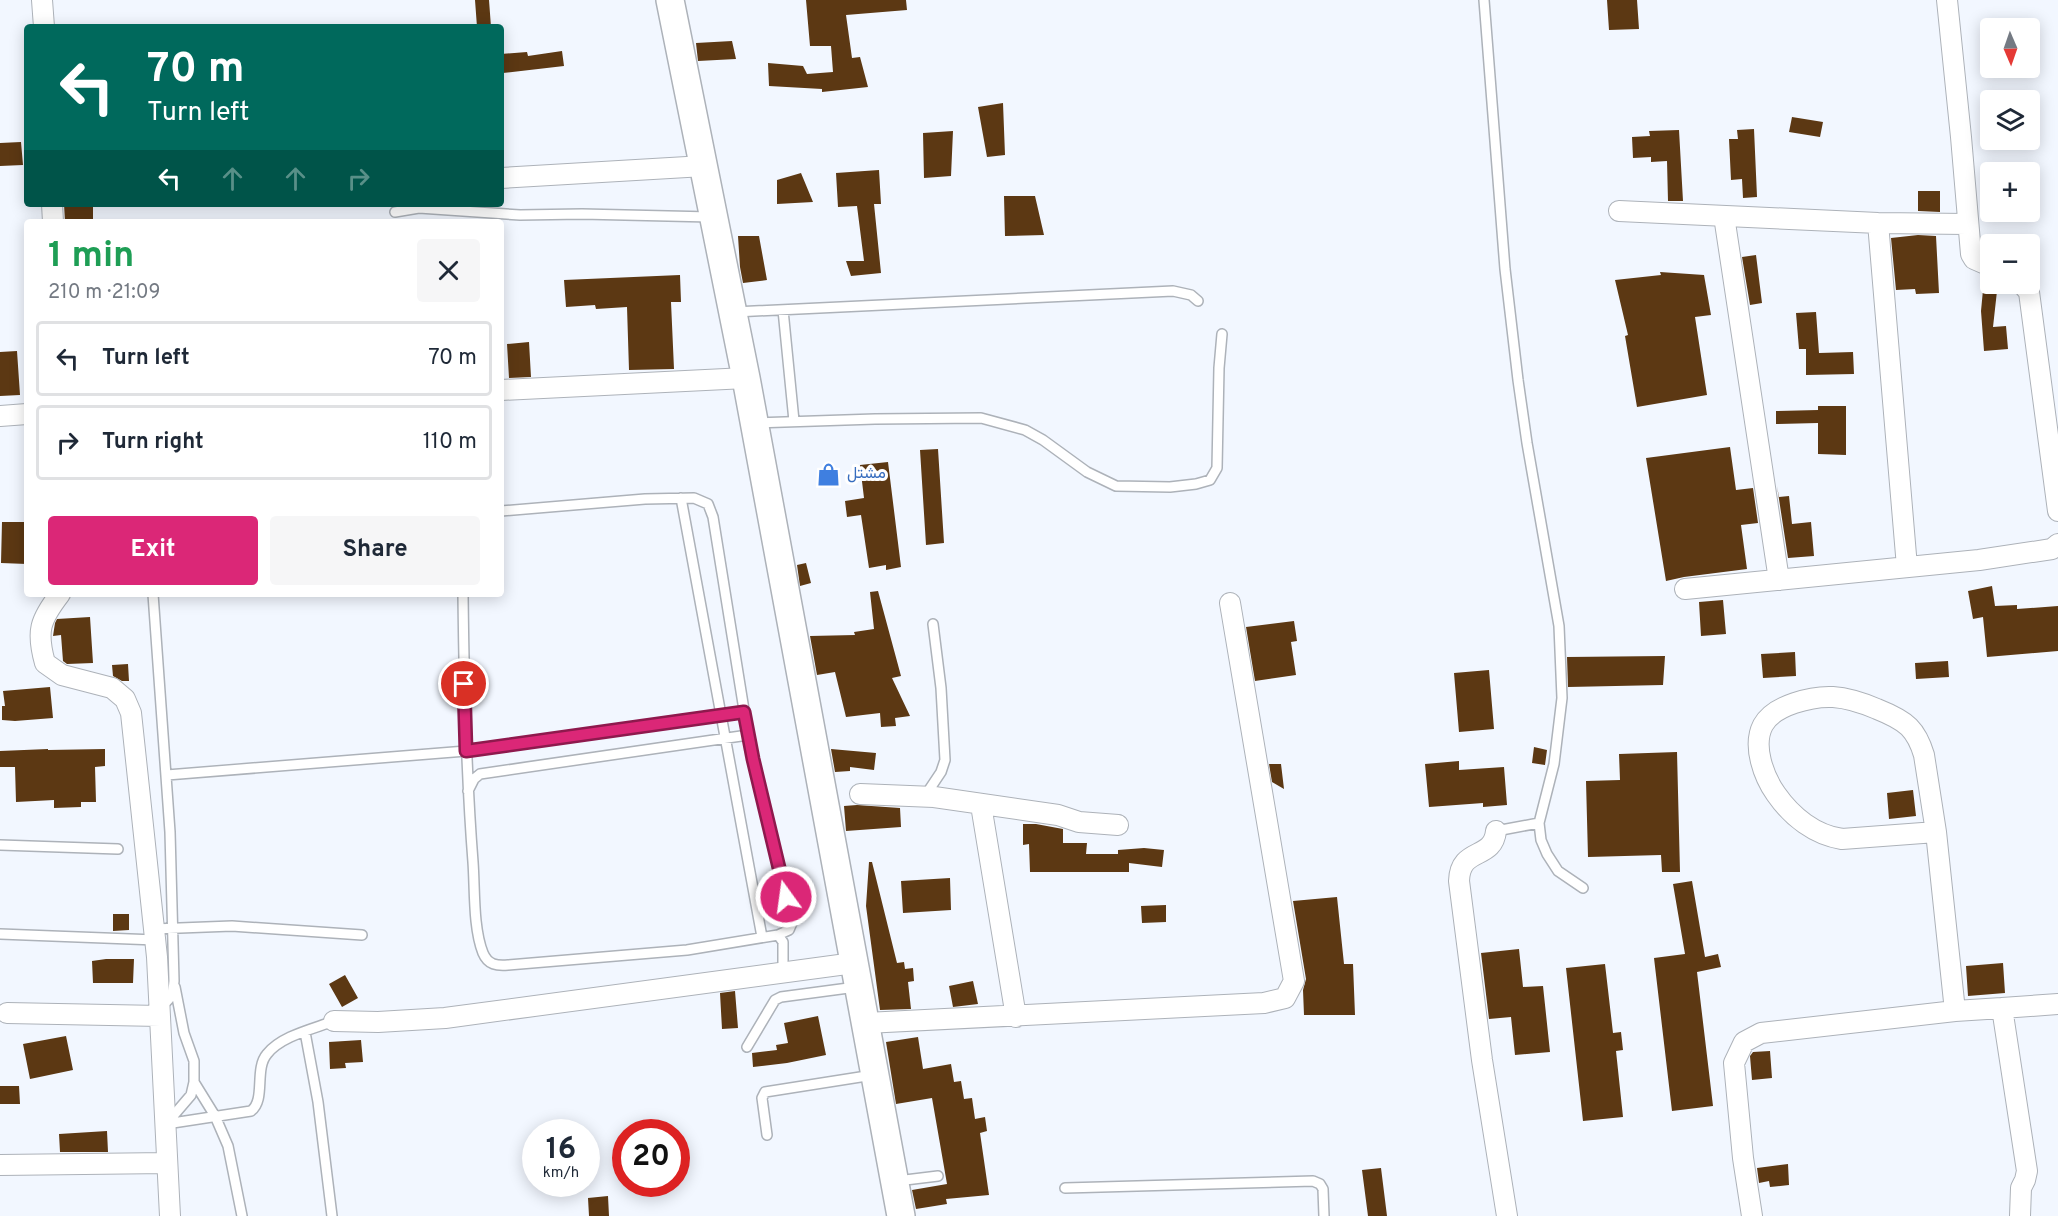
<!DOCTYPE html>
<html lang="en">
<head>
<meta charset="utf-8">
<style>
  body { margin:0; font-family:Overpass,Vazirmatn,sans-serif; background:#f6f6f7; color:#1f2937; height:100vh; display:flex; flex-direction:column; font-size:22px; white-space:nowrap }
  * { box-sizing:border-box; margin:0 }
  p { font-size:20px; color:#747a83 }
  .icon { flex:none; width:33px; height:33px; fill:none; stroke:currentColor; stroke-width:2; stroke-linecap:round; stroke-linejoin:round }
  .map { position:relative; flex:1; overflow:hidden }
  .side { position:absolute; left:24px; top:219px; width:480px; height:378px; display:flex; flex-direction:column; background:#fff; border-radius:6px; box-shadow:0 3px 15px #0003 }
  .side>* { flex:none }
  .guide { position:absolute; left:24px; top:24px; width:480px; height:183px; border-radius:6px; box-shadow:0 3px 15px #0003; background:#00695c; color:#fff; overflow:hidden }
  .needle { width:39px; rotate:178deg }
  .tools { position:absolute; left:1980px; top:18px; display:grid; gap:12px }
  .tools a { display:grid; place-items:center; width:60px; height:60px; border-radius:6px; background:#fff; box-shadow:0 3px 15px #0003; font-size:30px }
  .speed { position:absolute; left:522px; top:1119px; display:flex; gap:12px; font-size:30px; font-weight:700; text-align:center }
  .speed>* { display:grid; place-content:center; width:78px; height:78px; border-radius:50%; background:#fff; box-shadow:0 3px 15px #0003; line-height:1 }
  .speed small { font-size:15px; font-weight:400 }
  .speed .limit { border:9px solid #d22; background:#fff; color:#111 }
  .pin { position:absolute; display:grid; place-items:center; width:51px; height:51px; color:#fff; margin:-26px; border:3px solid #fff; border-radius:50%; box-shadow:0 2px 6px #0007 }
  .me { position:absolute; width:66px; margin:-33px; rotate:346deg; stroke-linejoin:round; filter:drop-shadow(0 0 4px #0008) }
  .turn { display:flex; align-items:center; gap:21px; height:126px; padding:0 24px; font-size:27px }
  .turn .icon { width:78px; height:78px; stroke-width:2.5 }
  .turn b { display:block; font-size:42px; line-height:51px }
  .lanes { display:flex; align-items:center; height:57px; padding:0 24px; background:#0003; justify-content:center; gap:30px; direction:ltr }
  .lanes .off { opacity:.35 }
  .round { display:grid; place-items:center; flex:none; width:63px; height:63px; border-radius:6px; background:#f6f6f7 }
  .head { display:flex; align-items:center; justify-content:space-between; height:102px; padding:0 24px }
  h1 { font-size:36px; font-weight:700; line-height:45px; color:#1e9e55 }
  .button { display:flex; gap:12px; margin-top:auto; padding:12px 24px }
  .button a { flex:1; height:69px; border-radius:6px; background:#db2777; color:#fff; font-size:24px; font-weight:700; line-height:69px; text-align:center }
  .button a+a { background:#f6f6f7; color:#1f2937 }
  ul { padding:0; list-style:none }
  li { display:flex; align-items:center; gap:18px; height:75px; margin:0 12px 9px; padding:0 12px; border:3px solid #e0e1e3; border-radius:6px }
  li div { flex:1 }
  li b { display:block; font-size:22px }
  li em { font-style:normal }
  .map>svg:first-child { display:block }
  .building { fill:#5c3813 }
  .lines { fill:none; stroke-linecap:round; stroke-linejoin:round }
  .lane-casing { stroke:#adb2b9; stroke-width:12 }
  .street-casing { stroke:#adb2b9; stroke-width:22 }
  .secondary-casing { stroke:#adb2b9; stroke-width:30 }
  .lane { stroke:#fff; stroke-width:9 }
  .street { stroke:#fff; stroke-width:20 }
  .secondary { stroke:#fff; stroke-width:27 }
  .route-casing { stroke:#8e194d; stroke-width:15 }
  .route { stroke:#db2777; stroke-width:10 }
  .labels { text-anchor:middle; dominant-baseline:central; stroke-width:6; stroke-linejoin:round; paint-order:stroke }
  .shop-label { font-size:16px; fill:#366cbe; stroke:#fff; text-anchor:start }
</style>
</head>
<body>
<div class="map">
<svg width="2058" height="1216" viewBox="0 0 2058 1216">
  <rect width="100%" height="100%" fill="#f2f7ff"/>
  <path class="building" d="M475 0H489L491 27H477Z
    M806 0H906L907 10 846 15 852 58 860 57 868 87 822 92V89L769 86 768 63 803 66 807 74 833 72 831 46H810Z
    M1607 0H1637L1639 29 1609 30Z
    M732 41 736 59 698 61 696 43Z
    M562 51 564 66 503 73 501 54 527 52 528 56Z
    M1003 103 1005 155 987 157 978 107Z
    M1792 117 1823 122 1820 137 1789 132Z
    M1754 129 1757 197 1743 198 1742 179 1731 180 1729 139H1738L1737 130Z
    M1679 130 1683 201H1668L1667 161 1651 162V157L1633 158 1632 137 1650 136 1649 131Z
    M953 131 951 176 924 178 923 133Z
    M21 142 23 165 0 166V143Z
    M879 170 881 204H874L881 273 851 276 846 261H864L857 206 838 207 836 173Z
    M801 173 813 202 777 204V180Z
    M1918 191H1940V212L1918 211Z
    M1004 196H1035L1044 235 1005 236Z
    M64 204H93V222H65Z
    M1918 235 1936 236 1939 293 1916 294 1915 289 1896 290 1891 238Z
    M738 236H759L767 280 743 283 740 267Z
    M1756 255 1762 303 1750 305 1742 257Z
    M1660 272 1704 275 1711 315 1695 317 1707 395 1637 407 1625 336 1628 335 1615 280 1661 275Z
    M680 275 681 302H671L674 369 629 370 627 307 596 309 595 305 566 307 564 280Z
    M1983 290 1997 291 1993 327 2006 326 2008 349 1984 351 1981 311Z
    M1816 312 1819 353 1853 352 1854 374 1806 375V349H1799L1796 313Z
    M529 342 531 377 509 378 507 344Z
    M17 351 20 395 0 396V352Z
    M1818 406H1846V455L1818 454V423L1776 424V411L1818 410Z
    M1730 447 1736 490 1753 488 1758 523 1741 525 1747 569 1684 577 1666 581 1646 458Z
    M938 449 944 543 926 545 920 450Z
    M888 462 901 567 886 570V565L869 568 861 515 847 517 845 501 864 498 860 465Z
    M1777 486 1779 497 1789 496 1792 524 1811 522 1814 556 1788 558Z
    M2 522H25L27 564 1 563Z
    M806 563 811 583 800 586 797 565Z
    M1992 586 1995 606 2017 605V609L2058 606V651L1987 657 1983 617 1973 619 1968 591Z
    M878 591 901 676 892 678 910 716 895 718 896 726 881 727 880 713 846 717 835 672 817 675 810 636 855 635 854 632 874 629 870 592Z
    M1723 600 1726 634 1701 636 1699 602Z
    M90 617 93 663 67 664 63 661 61 635 53 636 55 623 57 619Z
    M1294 621 1297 641 1291 642 1296 675 1255 681 1246 627Z
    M1795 652 1796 676 1763 678 1761 654Z
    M1665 656 1663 685 1568 687 1567 657Z
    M1948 661 1949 677 1916 679 1915 663Z
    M128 664 129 681H122L113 676 112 665Z
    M1489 670 1494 729 1459 732 1454 673Z
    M50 687 53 718 15 721 2 720V706H5L3 691Z
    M1534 747 1547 750 1545 765 1532 763Z
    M48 749V750L105 749V766L95 767 96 802H81V807L54 808V800L16 802 15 767H0V751Z
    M831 749 876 753 874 770 850 767V771L835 772Z
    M1677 752 1680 872H1662L1661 855 1588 857 1586 781 1620 780 1619 754Z
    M1459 761V770L1504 767 1507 805 1483 807V803L1429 807 1425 764Z
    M1269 764H1281L1284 789 1272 782Z
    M1913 790 1916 816 1889 819 1887 793Z
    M857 805 900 808 901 827 846 831 844 806Z
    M1023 824H1036L1063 829V843H1087L1086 854H1118V850L1144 848 1164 850 1162 867 1129 863V872H1030L1029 844 1023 845Z
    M869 862H872L897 963 904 962 905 969 913 968 914 981 908 982 911 1009 880 1010 866 906Z
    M950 878 951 910 903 913 901 881Z
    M1692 881 1705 957 1718 954 1721 967 1697 972 1713 1106 1672 1111 1654 958 1685 954 1673 884Z
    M1337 897 1344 964H1353L1355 1015H1304L1303 990 1306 979 1293 901Z
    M1166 905V922L1142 923 1141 906Z
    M113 914H129V930L113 931Z
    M1519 949 1523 987 1543 986 1550 1052 1515 1055 1511 1017 1489 1019 1481 953Z
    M106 959H134L133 983H93L92 961Z
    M2003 963 2005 993 1968 996 1966 966Z
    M1605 964 1613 1033 1621 1032 1623 1050 1616 1051 1623 1117 1583 1121 1566 968Z
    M345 975 358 998 342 1007 329 984Z
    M973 981 978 1004 953 1007 949 986Z
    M735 991 738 1028 722 1029 720 993Z
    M818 1016 826 1055 787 1063 753 1067 752 1053 777 1050 776 1045 788 1043 784 1023Z
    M66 1036 73 1070 30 1079 23 1044Z
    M918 1037 923 1069 951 1064 954 1082 961 1081 964 1099 972 1098 975 1119 985 1117 987 1131 980 1133 989 1195 946 1199 947 1204 916 1209 912 1190 947 1184 932 1098 896 1104 886 1042Z
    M361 1040 363 1062 345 1063 346 1068 330 1069 329 1042Z
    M1770 1051 1772 1078 1752 1080 1750 1056 1753 1052Z
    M0 1086H19L20 1104H0Z
    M107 1131 108 1152H60L59 1134Z
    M1788 1164 1789 1185 1770 1187 1769 1181 1759 1183 1757 1168Z
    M1381 1168 1387 1216H1368L1362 1170Z
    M608 1196 609 1216H589L588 1198Z"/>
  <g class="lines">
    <defs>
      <path id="lane" d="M1484 0 1505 269 1518 380 1527 443 1559 626 1562 698 1554 764 1539 823 1541 840 1547 854 1558 871 1583 888
        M395 212 419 208 520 215 582 214 711 217
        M783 310 794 421
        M735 312 1173 291 1191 295 1198 301
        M756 423 875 419 981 418 1025 430 1043 440 1087 472 1116 486 1170 487 1196 484 1210 480 1217 468 1219 368 1222 334
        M681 498 762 937
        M153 594 170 832 174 981C173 994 171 1000 160 1006
        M463 594C464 684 466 773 473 862 475 889 473 928 483 953 488 965 497 966 508 965L687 950 778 935 789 930 792 923 790 914 749 741 713 517 708 504 694 498 645 499 501 511
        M167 775 466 751 744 712
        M468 791 474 779 480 774 748 735
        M925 796 941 772 945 760 941 688 933 624
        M1496 831 1539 823
        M0 845 118 849
        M154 929 232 926 362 935
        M0 934 156 940
        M778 935 783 942V973
        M305 1032 318 1102 332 1216
        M747 1047 775 1000 781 997 856 987
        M194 1082 215 1116 228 1146 242 1216
        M167 1123 191 1095 194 1082V1061L184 1033 175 987
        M166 1124 251 1111C266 1100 254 1069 267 1054 281 1036 313 1029 334 1021
        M767 1135 762 1098 765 1092 873 1075
        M897 1181 938 1176
        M1065 1188 1313 1181 1320 1184 1323 1189 1324 1216"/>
      <path id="street" d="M42 0 44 27
        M1947 0 1961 137 1971 254 1974 259 1990 266
        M501 178 704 166
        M52 204 53 222
        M1619 211 1878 223 1967 224
        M1724 216 1779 580
        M1878 223 1907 567
        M2022 284 2029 292 2058 511
        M501 390 746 378
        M0 416 27 414
        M1685 589 1979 560 2052 549 2058 544
        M60 594C40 620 36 631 45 663L62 675 112 688 125 699 131 713 157 957 170 1216
        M860 794 934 797 1058 815 1079 822 1118 825
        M981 805 1016 1017
        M1496 831C1493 861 1460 846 1459 881L1482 1060 1507 1216
        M2002 1008 2058 1004
        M1955 1011 2002 1008 2027 1171 2025 1180 2021 1188 2020 1216
        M7 1013 160 1016
        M334 1021 378 1022 445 1018 854 963
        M866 1023 1264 1003 1285 998 1294 981 1230 603
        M0 1165 167 1163
        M1752 1216 1743 1158 1734 1063 1744 1042 1761 1033 1955 1011 1936 832 1842 839C1815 835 1792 817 1776 794 1764 777 1752 746 1763 725 1774 705 1812 696 1833 697 1848 698 1863 703 1877 709 1887 713 1901 719 1909 727 1916 734 1921 745 1924 755L1936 832"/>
      <path id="secondary" d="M670 0 746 378 901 1216"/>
    </defs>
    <use href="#lane" class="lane-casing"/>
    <use href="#street" class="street-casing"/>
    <use href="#secondary" class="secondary-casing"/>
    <use href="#lane" class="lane"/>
    <use href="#street" class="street"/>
    <use href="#secondary" class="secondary"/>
  </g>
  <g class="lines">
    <defs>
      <path id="route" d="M464 684 466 751 744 712 753 759 786 897"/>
    </defs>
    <use href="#route" class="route-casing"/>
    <use href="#route" class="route"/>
  </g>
  <defs>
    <symbol id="shop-bare" viewBox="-9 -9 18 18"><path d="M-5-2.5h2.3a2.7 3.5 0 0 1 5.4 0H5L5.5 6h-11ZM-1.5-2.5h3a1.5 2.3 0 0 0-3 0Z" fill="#3f7fe0" stroke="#fff" stroke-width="2.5" paint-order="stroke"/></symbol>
  </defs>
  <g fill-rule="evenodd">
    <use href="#shop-bare" x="812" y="458" width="33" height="33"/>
  </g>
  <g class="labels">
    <g class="shop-label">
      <text x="847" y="474">مشتل</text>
    </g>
  </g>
</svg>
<div class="tools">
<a><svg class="needle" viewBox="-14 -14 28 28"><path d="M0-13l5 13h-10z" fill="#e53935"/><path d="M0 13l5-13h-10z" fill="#747a83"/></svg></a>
<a><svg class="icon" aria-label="layers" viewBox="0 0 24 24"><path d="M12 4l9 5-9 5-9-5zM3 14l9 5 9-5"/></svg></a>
<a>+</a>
<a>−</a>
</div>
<div class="speed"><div>16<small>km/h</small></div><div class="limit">20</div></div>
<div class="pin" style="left:464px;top:684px;background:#d93025"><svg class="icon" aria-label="arrive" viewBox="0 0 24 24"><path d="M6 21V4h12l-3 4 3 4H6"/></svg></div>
<svg class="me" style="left:786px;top:897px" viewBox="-20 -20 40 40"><circle r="17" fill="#db2777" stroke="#fff" stroke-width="3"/><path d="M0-11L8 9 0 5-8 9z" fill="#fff"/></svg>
<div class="guide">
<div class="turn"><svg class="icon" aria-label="left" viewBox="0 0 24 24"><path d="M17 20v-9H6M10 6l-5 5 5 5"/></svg><div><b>70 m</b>Turn left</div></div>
<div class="lanes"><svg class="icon" aria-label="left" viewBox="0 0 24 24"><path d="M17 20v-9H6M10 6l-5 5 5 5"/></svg><svg class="icon off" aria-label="ahead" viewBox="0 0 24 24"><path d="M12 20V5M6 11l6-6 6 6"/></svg><svg class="icon off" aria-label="ahead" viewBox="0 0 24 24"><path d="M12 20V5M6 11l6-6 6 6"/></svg><svg class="icon off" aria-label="right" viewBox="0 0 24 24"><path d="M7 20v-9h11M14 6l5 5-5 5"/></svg></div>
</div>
<section class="side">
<div class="head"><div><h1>1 min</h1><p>210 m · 21:09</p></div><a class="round"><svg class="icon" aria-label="close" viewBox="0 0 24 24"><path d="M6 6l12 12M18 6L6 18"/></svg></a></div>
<ul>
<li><svg class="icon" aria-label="left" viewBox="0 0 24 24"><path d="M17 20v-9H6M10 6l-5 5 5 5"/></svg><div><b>Turn left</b></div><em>70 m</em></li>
<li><svg class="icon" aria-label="right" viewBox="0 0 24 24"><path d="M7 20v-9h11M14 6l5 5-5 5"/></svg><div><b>Turn right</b></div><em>110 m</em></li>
</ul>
<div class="button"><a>Exit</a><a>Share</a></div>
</section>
</div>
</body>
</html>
